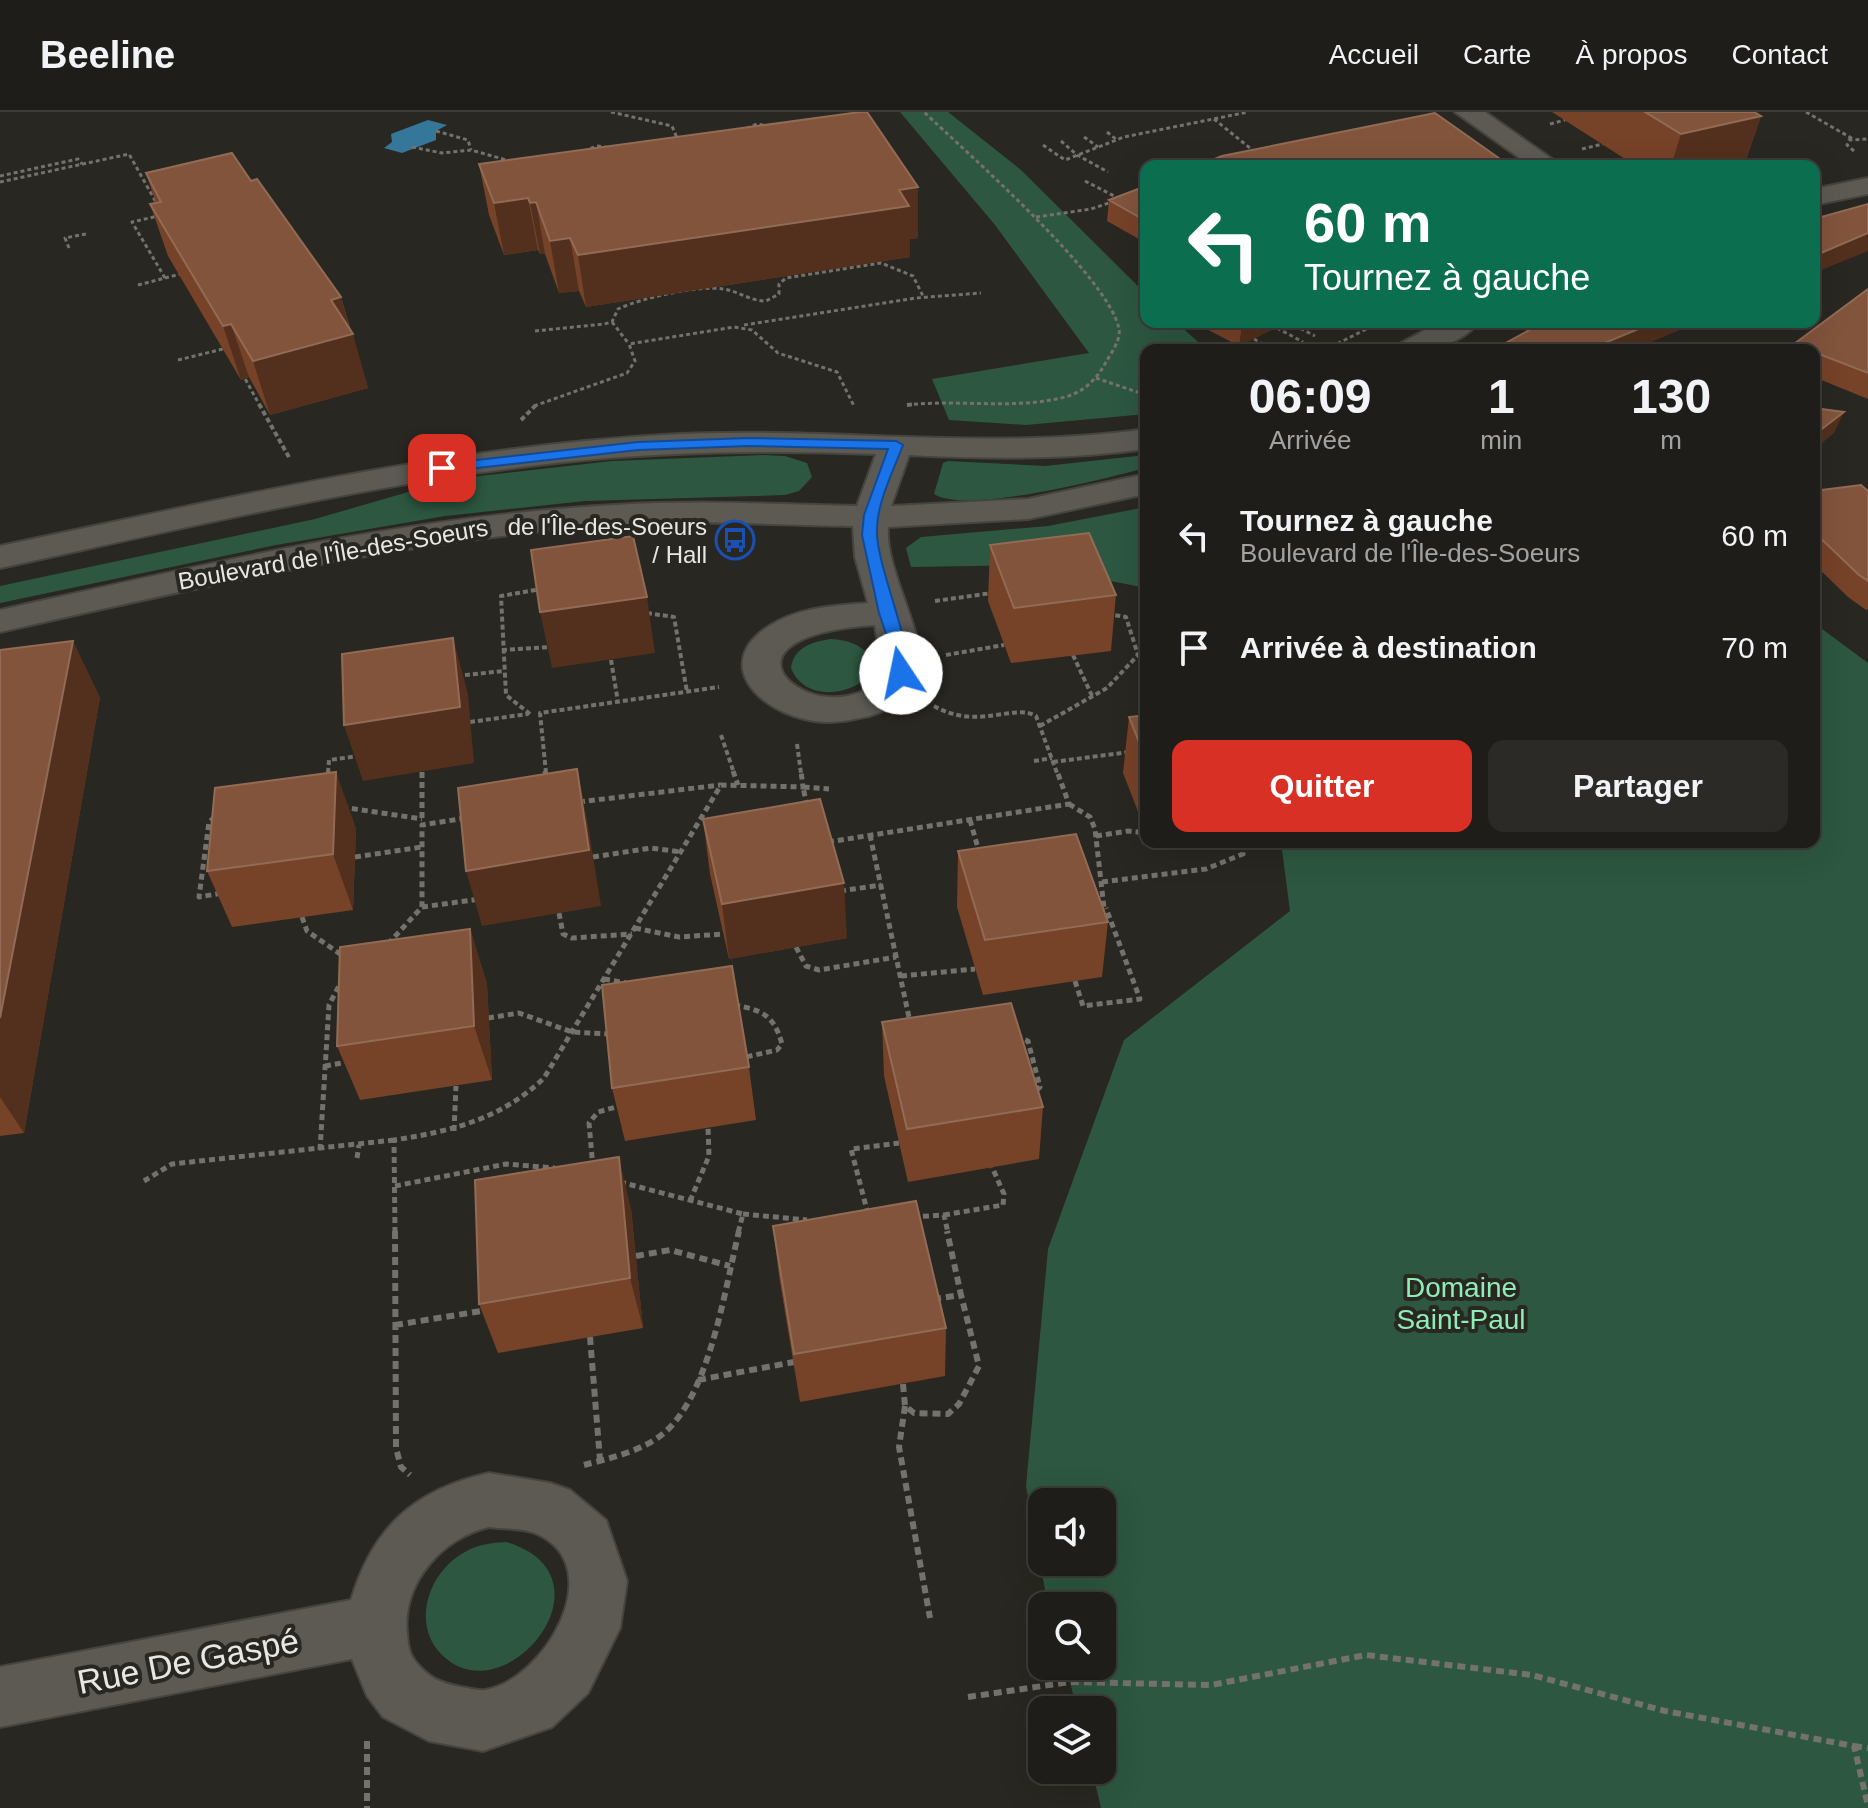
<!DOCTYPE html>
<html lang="fr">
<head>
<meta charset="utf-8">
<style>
  body { margin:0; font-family:Helvetica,sans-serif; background:#2c2a26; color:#f1f3f6; height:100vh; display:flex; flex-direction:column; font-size:30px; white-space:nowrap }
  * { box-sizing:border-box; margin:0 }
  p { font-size:26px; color:#a1a2a2 }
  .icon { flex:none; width:44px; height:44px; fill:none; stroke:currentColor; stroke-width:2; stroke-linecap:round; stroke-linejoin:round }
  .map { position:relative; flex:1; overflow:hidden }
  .drawer { position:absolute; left:1140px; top:232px; width:680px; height:504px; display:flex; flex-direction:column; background:#1f1d19; border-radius:16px; box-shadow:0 8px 32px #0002,0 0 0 2px #3c3b38 }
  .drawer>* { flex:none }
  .hud { position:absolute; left:1140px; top:48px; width:680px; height:168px; border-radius:16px; box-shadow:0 8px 32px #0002,0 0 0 2px #3c3b38; background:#0b6e4f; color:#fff; overflow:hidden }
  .controls { position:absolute; left:1028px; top:1376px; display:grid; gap:16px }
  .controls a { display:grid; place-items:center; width:88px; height:88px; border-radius:16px; background:#1f1d19; box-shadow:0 8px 32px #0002,0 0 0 2px #3c3b38; font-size:40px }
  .pin { position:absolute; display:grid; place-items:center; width:68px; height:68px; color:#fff; margin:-34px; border-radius:16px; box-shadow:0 4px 12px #0006 }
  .me { position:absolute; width:88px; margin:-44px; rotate:349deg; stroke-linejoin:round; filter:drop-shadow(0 0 6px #0008) }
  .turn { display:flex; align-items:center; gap:28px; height:168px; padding:0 32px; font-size:36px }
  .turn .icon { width:104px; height:104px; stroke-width:2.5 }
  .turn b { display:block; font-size:56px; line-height:68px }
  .eta { display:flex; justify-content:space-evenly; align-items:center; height:136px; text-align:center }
  .eta b { font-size:48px; font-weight:800; line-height:56px }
  .primary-button { display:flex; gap:16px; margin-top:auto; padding:16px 32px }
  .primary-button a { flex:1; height:92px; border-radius:16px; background:#d93025; color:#fff; font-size:32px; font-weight:800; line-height:92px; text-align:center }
  .primary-button a+a { background:#2c2a26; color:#f1f3f6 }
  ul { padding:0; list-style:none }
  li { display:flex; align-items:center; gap:24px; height:112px; padding:0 32px }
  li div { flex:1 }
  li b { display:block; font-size:30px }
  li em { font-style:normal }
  header { display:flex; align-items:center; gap:48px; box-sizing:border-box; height:112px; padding:0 40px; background:#1f1d19; border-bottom:2px solid #3c3b38 }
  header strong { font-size:38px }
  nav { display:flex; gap:44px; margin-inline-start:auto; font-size:28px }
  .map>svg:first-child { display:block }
  .green { fill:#2d5740; fill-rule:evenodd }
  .water { fill:#35779b }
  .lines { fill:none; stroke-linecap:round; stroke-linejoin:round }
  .minor-casing { stroke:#45443e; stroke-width:4 }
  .path-far3 { stroke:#74726d; stroke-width:3; stroke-dasharray:4 3; stroke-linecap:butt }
  .path-far2 { stroke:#74726d; stroke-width:4; stroke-dasharray:5 3; stroke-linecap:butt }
  .path-far1 { stroke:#74726d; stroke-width:5; stroke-dasharray:6 4; stroke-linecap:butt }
  .path { stroke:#74726d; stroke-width:6; stroke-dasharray:8 5; stroke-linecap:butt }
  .minor { fill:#5c5a53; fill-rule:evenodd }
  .wall { fill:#764228 }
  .shaded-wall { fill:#52301d }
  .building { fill:#82543c; stroke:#926b56; stroke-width:2 }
  .route { fill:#1a73e8; stroke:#114b97; stroke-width:2 }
  .labels { text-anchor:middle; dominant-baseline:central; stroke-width:8; stroke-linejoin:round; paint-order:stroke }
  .far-poi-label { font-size:24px; fill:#e9e7e3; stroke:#292721; text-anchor:end }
  .far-street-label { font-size:24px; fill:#e9e7e3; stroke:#292721 }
  .park-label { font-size:28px; fill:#8eecb6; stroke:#292721 }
  .near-street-label { font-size:34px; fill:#e9e7e3; stroke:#292721 }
</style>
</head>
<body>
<header>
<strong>Beeline</strong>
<nav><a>Accueil</a><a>Carte</a><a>À propos</a><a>Contact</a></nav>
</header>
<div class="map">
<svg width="1868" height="1696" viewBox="0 0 1868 1696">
  <rect width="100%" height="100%" fill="#292721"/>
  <path class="green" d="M900 0H948L1021 58 1146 182V210H1176L1207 238H1146V302L1026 313 949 308 932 267 1089 241 995 113Z
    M763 343 785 344 807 351 812 365 799 379 785 383 585 389 445 404 276 433 0 491V474L315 407 453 367 612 349Z
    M1146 343V356C1107 366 966 403 934 382L943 351 948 349 1045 354Z
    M1146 395V476L1030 453 911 455 906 436 921 425 1048 414Z
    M1814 511 1868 551V1696H1101L1092 1658H1102V1598H1077L1066 1554H1102V1494H1048L1026 1374 1048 1137 1124 928 1290 799 1281 730H1814ZM1042 1390H1102V1450H1042Z
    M831 527C848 528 861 532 871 546L870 563C849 585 804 589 791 556 794 535 812 530 831 527Z
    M506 1430C621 1464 504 1607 441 1542 411 1511 429 1459 465 1440 478 1432 492 1431 506 1430Z"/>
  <path class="water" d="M428 8 447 13 436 19V28L402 41 384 36 392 30 391 22Z"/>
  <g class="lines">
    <defs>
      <path id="minor" d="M1455 0H1485L1562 54H1531Z
        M1868 66V82L1814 93V77Z
        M1440 210H1478C1460 236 1423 238 1395 238L1399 232Z
        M1146 317V337C1067 348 988 347 909 343L891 394 1028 387 1146 362V382L1028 407 888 415C884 458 930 529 919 563 912 586 890 598 869 604 851 608 833 612 814 609 755 600 707 546 778 509 805 495 839 493 868 491L855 445 853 414C772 413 691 407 610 413 404 429 201 474 0 520V498C202 453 407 404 615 393 696 388 776 392 857 394L876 342C769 338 662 339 555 351 367 372 184 416 0 456V434C219 388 438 336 662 323 823 313 986 340 1146 317ZM875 513 882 562C832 631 685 526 875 513Z
        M489 1361 550 1371 570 1378 606 1408 627 1469 620 1516 588 1581 552 1615 483 1639 429 1629 383 1605 367 1584 352 1547 0 1615V1555L351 1488C373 1415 414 1378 489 1361ZM489 1415C503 1417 524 1416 537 1422 610 1455 545 1568 485 1578 478 1579 469 1576 461 1575 440 1571 429 1566 415 1549 408 1540 408 1532 407 1521 402 1471 442 1426 489 1415Z"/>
    </defs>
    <use href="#minor" class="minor-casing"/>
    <path class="path-far3" d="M611 0 672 14 677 26 673 27
      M1806 0 1853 27
      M1214 7 1256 41
      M1550 12 1565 8
      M436 19 468 28 471 38
      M740 19 757 12 772 15
      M1107 20 1117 28
      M1084 25 1098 35
      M1061 29 1077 43 1108 60
      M1043 33 1065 48 1124 25 1248 0
      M412 35 442 41 471 38 510 49
      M1582 37 1603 32
      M584 39 597 34 612 36
      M1854 39 1847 33 1849 28 1868 27
      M0 64 78 47 82 52
      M1085 69 1120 87
      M0 70 129 42 157 92
      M1036 105 1091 97 1112 90
      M69 136 65 126 86 122
      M165 166 184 161
      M138 173 165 166 132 110 158 104
      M612 210 629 232
      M1288 210 1315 224
      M1333 210 1338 213
      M1522 210 1540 218
      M744 213 916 186 981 181
      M1277 216 1303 230
      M535 219 604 212 612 210 618 197C642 186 697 173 723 177 738 179 750 189 766 189L779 182V172L786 166 881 151 913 164 924 186
      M1254 227 1273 238
      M1325 238 1378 211
      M178 248 227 236
      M242 261 260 294
      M1096 266 1146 283
      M907 293C959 287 1015 298 1065 285 1084 280 1097 267 1106 250 1111 241 1121 228 1119 217 1109 165 967 41 924 0
      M534 294 627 261 635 249 629 232 734 215 752 218 778 241 837 260 854 294"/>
    <path class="path-far2" d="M259 292 290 347
      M907 293 915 292
      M521 308 537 292
      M935 489 992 481
      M647 501 674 505 687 580
      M502 538 549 535
      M946 543 1004 533
      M1073 543 1093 586
      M1138 543 1146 538
      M611 548 618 590
      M457 564 503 559
      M934 594C978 619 1013 591 1036 604L1057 661
      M530 602 506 583 501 484 541 477
      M470 610 528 602
      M1040 614 1107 576 1138 543 1126 505 1108 502
      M721 623 734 661
      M797 632 801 661
      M1034 649 1052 646
      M1053 650 1129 640
      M328 661 329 648 359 644
      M546 661 540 601 719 575"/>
    <path class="path-far1" d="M545 659 546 666
      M733 659 738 673
      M422 660V707
      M327 667 328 659
      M579 690 720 673
      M1069 692 1090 705 1095 717 1104 796
      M807 694 803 675 829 677
      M342 695 422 707
      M215 705 209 710 199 785 222 781
      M970 708 980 743
      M870 723 910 910
      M1096 724 1128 719 1146 721
      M828 730 1069 692 1057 659
      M355 745 422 735
      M593 745 651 736 681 740
      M1102 770 1206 757 1243 742 1239 730
      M840 779 881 773
      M422 795 480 787
      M559 801 563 822 572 826 632 822
      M302 805 307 819 346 846
      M635 816 679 825 724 822
      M388 832 422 795V713L466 706
      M796 835 806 854 819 858 896 845
      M901 864 975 857
      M604 867 626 871
      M1075 869 1083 894 1140 887 1106 796
      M734 893C762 898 774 903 782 932L777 938 746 945
      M488 906 519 901 572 920 611 922
      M1016 924 1028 929 1040 975 1033 981
      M325 954 348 950
      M454 1019 456 974
      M320 1038 329 893 341 870
      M357 1046 359 1033
      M593 1056 589 1011 598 1000 620 994
      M144 1069 172 1052 394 1028
      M620 1070 743 1102 738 1121
      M395 1074 506 1052 555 1056
      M690 1089 709 1044 708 1015
      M743 1102 807 1108
      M868 1102 851 1037 899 1031
      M944 1103 1003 1093 1004 1082 992 1055
      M913 1105 944 1103 948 1121
      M395 1121 394 1028C452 1019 501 1007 544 966L721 673 803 675 801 659"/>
    <path class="path" d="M395 1119 396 1336 401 1355 410 1363
      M636 1144 670 1138 730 1154
      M933 1187 961 1183 947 1119
      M395 1213 488 1198
      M590 1225 600 1348
      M698 1268 794 1250
      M903 1272 905 1294 914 1301 948 1302 959 1292 979 1254 961 1183
      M905 1294 899 1335 930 1506
      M584 1353C610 1346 643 1339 664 1321 710 1282 725 1176 739 1119
      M968 1585 1070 1570 1211 1573 1366 1543 1532 1563 1665 1599 1854 1634 1868 1694
      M367 1629V1696
      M1854 1634 1868 1636"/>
    <use href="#minor" class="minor"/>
  </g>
  <path class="wall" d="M1552 0H1754L1761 4 1744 54H1636Z
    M479 52 918 126 910 127V145L586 195 579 179 559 181 545 142H540L538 138 504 143 489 103Z
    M146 61 251 69 341 185 368 276 270 303 249 265 241 268 168 144 150 92 156 91Z
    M1146 74V131L1107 109 1109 88Z
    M1868 177V287L1814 265V238H1792L1794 232Z
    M1193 210H1287L1239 234Z
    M1814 379H1868V497L1866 498 1848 485 1814 452Z
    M990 433 1116 483 1111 539 1011 551 988 489Z
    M0 538 100 585 24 1021 0 1024Z
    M1146 603V720L1123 661 1129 605Z
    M703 707 847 826 729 847 710 762Z
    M356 716 353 798 232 815 207 759Z
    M1150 730H1212L1153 738Z
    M958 739 1108 810 1102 865 983 883 957 795Z
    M470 817 487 872 492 968 360 988 337 934Z
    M882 910 1043 995 1039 1047 908 1070 884 964Z
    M749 955 756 1008 625 1029 612 976Z
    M631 1097 643 1216 498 1241 479 1192Z
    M773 1114 946 1216 945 1264 800 1290 779 1164Z"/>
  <path class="shaded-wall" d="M1761 4 1744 54H1671L1681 22Z
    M918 75V126L910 127V145L586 195 578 143Z
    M528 86 538 138 504 143 494 91Z
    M536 90 545 142H540L530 91Z
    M1868 121V139L1814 161V144Z
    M570 126 579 179 559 181 550 129Z
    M341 185 351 222H353L368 276 270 303 253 249 331 188Z
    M1248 210H1287L1239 234 1242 213Z
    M1655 210H1699L1632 238H1588Z
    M231 212 249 265 241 268 223 214Z
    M1844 300 1834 321 1814 338V323Z
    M647 485 655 541 552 556 540 500Z
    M453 526 468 582 474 651 363 669 344 613Z
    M73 529 100 585 24 1021 0 985V906Z
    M577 657 588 713 601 794 482 814 466 759Z
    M336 660 356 716 353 798 333 742Z
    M844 771 847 826 729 847 722 792Z
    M470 817 487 872 492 968 474 914Z
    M619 1045 631 1097 643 1216 630 1166Z"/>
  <path class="building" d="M860 0H867L918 75 899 78 909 94 578 143 570 126 550 129 536 90 530 91 528 86 494 91 479 52Z
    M1645 0H1754L1761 4 1681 22Z
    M1435 1 1510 54H1197L1222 44Z
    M232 41 251 69 257 67 341 185 331 188 353 222 253 249 231 212 223 214 150 92 161 90 146 61Z
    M1146 74V109L1109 88Z
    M1868 92V121L1814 144V107Z
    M1868 177V261L1814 240V238H1809L1794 232Z
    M1544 210H1655L1588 238H1493Z
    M1814 296 1844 300 1814 323Z
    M1861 373 1868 379V469L1859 463 1814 420V379Z
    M1089 421 1116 483 1014 496 990 433Z
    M633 424 647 485 540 500 531 438Z
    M453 526 460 595 344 613 342 542Z
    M73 529 0 906V538Z
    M1146 603V647L1129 605Z
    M577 657 589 738 466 759 458 676Z
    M336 660 333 742 207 759 215 676Z
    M820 687 844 771 722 792 703 707Z
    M1076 722 1108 810 985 828 958 739Z
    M470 817 474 914 337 934 340 835Z
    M732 854 749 955 612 976 602 873Z
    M1011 891 1043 995 907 1017 882 910Z
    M619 1045 630 1166 479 1192 475 1068Z
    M916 1089 946 1216 794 1242 773 1114Z"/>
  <path class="route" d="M748 326 896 329 903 333C893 360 876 392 877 421 877 455 916 543 907 564L901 566 894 561V545L879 501 862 423 864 403 888 337 748 334 638 338 442 360 435 356 442 352 638 330Z"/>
  <defs>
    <symbol id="bus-ring" viewBox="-11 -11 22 22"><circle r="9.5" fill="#292721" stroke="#1a4fb4" stroke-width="1.5"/><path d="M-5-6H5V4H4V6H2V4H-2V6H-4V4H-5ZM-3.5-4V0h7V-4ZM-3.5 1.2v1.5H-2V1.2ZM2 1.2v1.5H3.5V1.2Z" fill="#1a4fb4"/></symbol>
  </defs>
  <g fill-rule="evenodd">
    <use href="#bus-ring" x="713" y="406" width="44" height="44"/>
  </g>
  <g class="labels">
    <g class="far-poi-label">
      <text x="707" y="414">de l'Île-des-Soeurs<tspan x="707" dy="28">/ Hall</tspan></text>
    </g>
    <g class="far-street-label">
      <text transform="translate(333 442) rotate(-10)">Boulevard de l'Île-des-Soeurs</text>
    </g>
    <g class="park-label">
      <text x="1461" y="1175">Domaine<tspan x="1461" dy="32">Saint-Paul</tspan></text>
    </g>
    <g class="near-street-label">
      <text transform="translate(188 1549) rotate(-11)">Rue De Gaspé</text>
    </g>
  </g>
</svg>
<div class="controls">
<a><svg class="icon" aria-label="sound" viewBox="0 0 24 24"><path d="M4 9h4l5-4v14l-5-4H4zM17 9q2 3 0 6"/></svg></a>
<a><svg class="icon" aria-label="search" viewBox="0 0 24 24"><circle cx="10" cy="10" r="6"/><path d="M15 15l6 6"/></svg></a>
<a><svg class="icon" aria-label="layers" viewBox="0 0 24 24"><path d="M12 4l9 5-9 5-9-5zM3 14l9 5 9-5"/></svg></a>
</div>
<div class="pin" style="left:442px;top:356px;background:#d93025"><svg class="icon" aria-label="arrive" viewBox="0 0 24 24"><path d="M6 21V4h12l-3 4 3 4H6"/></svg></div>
<svg class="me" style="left:901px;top:561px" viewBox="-20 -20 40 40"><circle r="19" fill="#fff"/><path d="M0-13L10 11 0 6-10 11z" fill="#1a73e8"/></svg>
<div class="hud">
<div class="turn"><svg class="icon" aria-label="left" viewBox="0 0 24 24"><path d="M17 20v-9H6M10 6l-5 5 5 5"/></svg><div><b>60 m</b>Tournez à gauche</div></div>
</div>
<section class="drawer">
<div class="eta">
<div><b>06:09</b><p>Arrivée</p></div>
<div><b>1</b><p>min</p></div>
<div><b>130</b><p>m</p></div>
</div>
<ul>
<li><svg class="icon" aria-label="left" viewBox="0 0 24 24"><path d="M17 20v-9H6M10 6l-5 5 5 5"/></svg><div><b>Tournez à gauche</b><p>Boulevard de l'Île-des-Soeurs</p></div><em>60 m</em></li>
<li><svg class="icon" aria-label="arrive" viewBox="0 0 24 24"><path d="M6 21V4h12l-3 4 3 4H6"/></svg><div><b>Arrivée à destination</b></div><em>70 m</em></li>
</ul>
<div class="primary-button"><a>Quitter</a><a>Partager</a></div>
</section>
</div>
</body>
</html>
